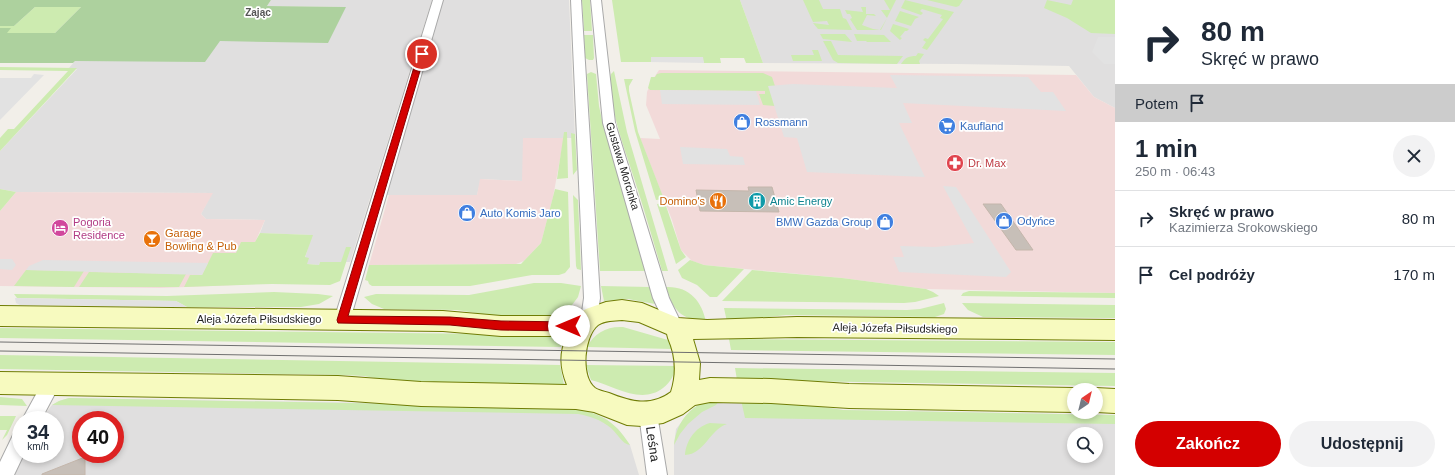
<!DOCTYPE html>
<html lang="pl">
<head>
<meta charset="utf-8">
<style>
  body { margin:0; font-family:Helvetica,sans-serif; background:#f2f2f3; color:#1f2937; height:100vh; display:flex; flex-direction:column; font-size:15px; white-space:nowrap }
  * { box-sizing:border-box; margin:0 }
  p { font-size:13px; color:#747a83 }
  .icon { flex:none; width:22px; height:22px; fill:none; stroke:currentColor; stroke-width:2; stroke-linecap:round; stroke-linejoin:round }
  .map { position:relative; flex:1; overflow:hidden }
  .side { display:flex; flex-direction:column; background:#fff; width:340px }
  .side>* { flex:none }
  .hud { background:#fff; color:#1f2937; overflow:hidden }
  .needle { width:26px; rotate:35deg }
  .controls { position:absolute; left:1067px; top:383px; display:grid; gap:8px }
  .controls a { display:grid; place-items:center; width:36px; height:36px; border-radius:50%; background:#fff; box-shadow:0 2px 6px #0003; font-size:20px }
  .speed { position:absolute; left:12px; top:411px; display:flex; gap:8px; font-size:20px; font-weight:700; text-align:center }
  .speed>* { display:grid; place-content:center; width:52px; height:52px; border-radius:50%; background:#fff; box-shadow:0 2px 6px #0003; line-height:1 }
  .speed small { font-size:10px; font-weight:400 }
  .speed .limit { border:6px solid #d22; background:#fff; color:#111 }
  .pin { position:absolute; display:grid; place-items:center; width:34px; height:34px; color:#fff; margin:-17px; border:2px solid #fff; border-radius:50%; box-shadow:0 1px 4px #0007 }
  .me { position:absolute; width:44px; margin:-22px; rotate:270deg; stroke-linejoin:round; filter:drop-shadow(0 0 3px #0008) }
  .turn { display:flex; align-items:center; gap:14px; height:84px; padding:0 20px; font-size:18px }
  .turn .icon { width:52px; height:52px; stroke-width:2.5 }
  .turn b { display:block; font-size:28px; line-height:34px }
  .then { display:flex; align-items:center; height:38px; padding:0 20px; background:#0003; gap:8px; font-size:15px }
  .round { display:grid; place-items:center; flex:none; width:42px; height:42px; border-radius:21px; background:#f2f2f3 }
  .summary { display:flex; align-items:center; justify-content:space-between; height:68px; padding:0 20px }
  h1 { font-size:24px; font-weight:700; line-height:30px }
  .action { display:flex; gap:8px; margin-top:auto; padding:8px 20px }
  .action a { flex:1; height:46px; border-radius:24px; background:#d40000; color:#fff; font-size:16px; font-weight:700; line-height:46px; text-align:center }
  .action a+a { background:#f2f2f3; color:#1f2937 }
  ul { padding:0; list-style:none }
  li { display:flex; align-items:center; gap:12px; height:56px; padding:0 20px; border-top:1px solid #e0e1e3 }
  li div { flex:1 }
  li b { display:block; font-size:15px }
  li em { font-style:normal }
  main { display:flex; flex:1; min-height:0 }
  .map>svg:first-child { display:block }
  .residential { fill:#e0dfdf; fill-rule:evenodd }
  .commercial { fill:#f2dad9 }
  .grass { fill:#cdebb0 }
  .forest { fill:#add19e }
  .parking { fill:#e2e2e2 }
  .building { fill:#c7bfb8; stroke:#c4b6ab }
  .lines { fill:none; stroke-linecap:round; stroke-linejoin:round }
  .street-casing { stroke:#a9a9a9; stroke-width:2 }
  .secondary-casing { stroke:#707d05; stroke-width:2 }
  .street { fill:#fff; fill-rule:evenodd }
  .secondary { fill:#f7fabf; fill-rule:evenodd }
  .tram { stroke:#707070; stroke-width:1 }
  .route { fill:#d40000; stroke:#8a0000 }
  .labels { text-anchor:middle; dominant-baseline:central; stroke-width:3.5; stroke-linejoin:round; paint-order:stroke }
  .far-neighbourhood-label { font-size:10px; font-weight:bold; fill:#555; stroke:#fff }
  .shop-label { font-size:11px; fill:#366cbe; stroke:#fff; text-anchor:start }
  .health-label { font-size:11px; fill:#be3a42; stroke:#fff; text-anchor:start }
  .street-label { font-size:11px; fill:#222; stroke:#fff }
  .food-label { font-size:11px; fill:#c56008; stroke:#fff; text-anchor:end }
  .culture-label { font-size:11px; fill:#0d838f; stroke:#fff; text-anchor:start }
  .hotel-label { font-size:11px; fill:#b23c85; stroke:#fff; text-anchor:start }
  .near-street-label { font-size:13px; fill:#222; stroke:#fff }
</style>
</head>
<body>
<main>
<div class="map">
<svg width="1115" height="475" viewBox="0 0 1115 475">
  <rect width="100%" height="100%" fill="#f2efe9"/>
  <path class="residential" d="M271 0H432L350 262H320L319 265 307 264 305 258 312 235 260 233 265 220 206 219 201 214 212 193 16 192 0 189V151L77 69 69 68 75 61H116L220 41 346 7 267 6Z
    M443 0H569L575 138H523V181L481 179 477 195H386Z
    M740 0H1115V108L1094 97 1069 66 956 64 763 63Z
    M69 398 543 406 604 418 618 429 630 445 639 475H14L24 454H55V420H40L52 405 59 401ZM81 420H115V454H81Z
    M706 401 789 402 843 410 1115 415V475H674V445L676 429 687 415ZM1074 434H1096V456H1074Z"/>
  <path class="commercial" d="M659 70 1076 75 1094 97 1115 108V293L926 289 842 278 704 265 692 261 681 250 672 220 640 138 660 139 646 105 647 92 651 82Z
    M523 138H564L553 197 541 243 524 261 516 264 369 265 389 195H477L480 179 522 181Z
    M16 192 213 193 201 214 206 219 265 220 236 285 160 288 0 286V211Z"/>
  <path class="grass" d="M582 0H590L592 31H584Z
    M612 0H740L763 63H746L744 58H720L721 63H704L702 57H651V62H621Z
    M803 0H819L823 9H840L843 18 846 19 852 30 818 29 813 23 829 25 827 21 813 22Z
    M884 0H896L881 30H857L850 19 852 18 850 14H847L845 10 863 12 861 7H866V14H874L876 16 867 15 862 25 873 29 880 30 887 18 881 10H890Z
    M905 0 954 12 927 50 922 48 926 42 923 40 925 38 928 39 943 19 940 18 942 15 922 9 920 11 923 13 921 15 901 8Z
    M927 0H963L959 6 956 7Z
    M1047 0 1071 5 1073 0H1115V34L1091 33 1067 18 1044 8Z
    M35 7H81L55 33H6L10 28H0V26H14Z
    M900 11 919 17 915 19 911 26 895 21Z
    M893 24 909 29 907 31H905L900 37 902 38 900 40 890 31Z
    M820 34H845L852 42 823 39Z
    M854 34 884 35 891 42H867L866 41H857Z
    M584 35H593L594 58 593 60H589L585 58Z
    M823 41H831L838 55 903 56 897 64 838 63 833 60Z
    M812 50H818L822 61H793L791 55H814Z
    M918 53 924 54 919 61 920 64H901C905 58 908 56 916 56Z
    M0 67 77 68 0 151V138L8 129H14L68 71 0 70Z
    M614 71 627 132 668 271H662C653 240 644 209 634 178 625 149 607 104 611 74Z
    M591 72 596 74 599 106 604 129 622 184 646 271H600L587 74Z
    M661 73H763L772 77 775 86H769L775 106 763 105 759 94H765V91L650 90 648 88 651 77H655L657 74Z
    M624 79H633L629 86V91L638 132 664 199 656 200 635 131Z
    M564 132H567L568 178 557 179Z
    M571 133 575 134 577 170 573 175Z
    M0 189 16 192 0 211Z
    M555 189 568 192 570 267 565 273 559 275H532L470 286H372L369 284 368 281 365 280 369 265 521 264 541 243Z
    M573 195 578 200 581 270 577 269 576 266Z
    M665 203 681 250 686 257 676 264 657 204Z
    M260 233 313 235 305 257 309 258 307 264 319 265 320 262H341L346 247H351L340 281 330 285 272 284 184 287 190 275H202L213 253H236L241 242H255Z
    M690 260 704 265 744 269 717 297H710L697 285 682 278 678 270Z
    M26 270 84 271 74 287 14 286Z
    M752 270 842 278 926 289 933 292 939 296 915 302 904 303 722 301Z
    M89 272 186 274 179 287H79Z
    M534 283H561L581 286 578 297 569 309 559 315 544 318 501 317 457 310 384 309 372 304 364 297 376 294 469 295Z
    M601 286 650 287 655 304 628 299 604 301Z
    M666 287C689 286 702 301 706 322 680 318 674 312 666 287Z
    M969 291 1115 293V298L961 296 963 293Z
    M274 292 318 294 333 296 319 304 301 307H187L176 301 17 298 14 294 167 296Z
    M944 303 946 309 944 314 935 317 786 315 727 322 724 308 907 310 920 309Z
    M962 303 1115 305V318L983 317 968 310Z
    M623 327 668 340 673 349 587 347C594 333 607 326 623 327Z
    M0 328 562 335 564 336 561 347 0 338Z
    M729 339 1115 342V355L731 350Z
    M0 355 560 365 564 385V386L406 384 364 376 345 375 0 369Z
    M586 365 676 366C674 375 671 382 663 388 641 405 614 386 591 380Z
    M735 368 1115 373V386L737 380Z
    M0 397 22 399 27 406 0 405Z
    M69 398 567 407C598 413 612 417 630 445 622 444 617 433 611 428 601 420 590 416 578 414L52 405 59 401Z
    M741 400 789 402 843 410 1115 415V424L745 418Z
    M706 401H719L716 405 702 412 688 424 680 434 674 445C676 425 687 409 706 401Z
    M0 416H16L7 435 2 440 7 430H0Z
    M710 423 727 424C709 430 705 454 685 455 686 441 695 427 710 423Z"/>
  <path class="forest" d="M0 0H271L267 6 346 7 328 43 220 41 205 62 75 61 73 63H0V28H11L7 33H55L81 7H35L14 26H0Z"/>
  <path class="parking" d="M1098 37H1115V64H1104L1092 52Z
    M651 57H703L704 63 651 62Z
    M34 74 44 75 0 120V78H31Z
    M890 75 1028 77 1041 92H1053L1066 111 903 103 912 123H899L925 177 807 172 797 138 784 137 768 86 793 84 897 88Z
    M660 90 756 91 760 105 662 104Z
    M680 147 727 149 730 156 743 157 745 165 683 164Z
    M943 186 956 187 1011 272 1006 277 899 272 893 257H904L900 246 935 247 974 243Z
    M0 259H12L16 265 12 270 0 269Z
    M43 260 208 263 202 275 26 270 29 266Z
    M15 298 176 301 187 307 20 305 16 303Z"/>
  <path class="building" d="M748 187H772L779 212 700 211 696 190 749 191Z
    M983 204H1001L1033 250H1016Z
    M85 457V475H42V474Z"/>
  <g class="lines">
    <defs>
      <path id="street" d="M433 0H443L350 320 348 325 342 327 336 325 334 320Z
        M571 0H581L600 298 597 319 595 324 589 326 583 324 581 319 584 298Z
        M591 0H601L615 123 669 298 683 327 681 332 675 334 669 332 653 298 603 123Z
        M51 376 57 378 60 384 41 420H22L45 378Z
        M648 405 655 408 657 414 667 475H647L639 414 641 408Z
        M21 431V454H24L14 475H0V462L14 433Z"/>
      <path id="secondary" d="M622 300 642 303 678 318 707 320 797 317 1115 320V340L797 337 693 339 700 363 699 380 710 378 771 379 849 384 1074 388 1079 390H1074V412L849 408 771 403 710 402 695 405 683 414 663 423 642 426 627 425 594 412 576 409 421 406 338 400 0 394V372L338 376 421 382 567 385C560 368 559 353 567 336H501L443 331 0 326V306L443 311 501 316H574L586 309 606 302ZM622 320 639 322 667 334 668 338C676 356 677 373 671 392 651 407 631 402 609 393 605 392 598 390 595 388 580 376 584 336 598 325 605 320 614 321 622 320Z
        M1096 388 1115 389V413L1096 412V390H1091Z"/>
    </defs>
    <use href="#street" class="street-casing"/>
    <use href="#secondary" class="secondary-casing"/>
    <use href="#street" class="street"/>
    <use href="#secondary" class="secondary"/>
    <path class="tram" d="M0 342 1115 359
      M0 351 1115 369"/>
  </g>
  <path class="route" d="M422 51 425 54 348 316 450 317 501 321 569 322 572 323 574 326 572 329 569 331 501 330 450 325 338 323 337 320 418 54Z"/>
  <defs>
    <symbol id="shop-disc" viewBox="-11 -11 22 22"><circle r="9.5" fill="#3f7fe0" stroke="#fff"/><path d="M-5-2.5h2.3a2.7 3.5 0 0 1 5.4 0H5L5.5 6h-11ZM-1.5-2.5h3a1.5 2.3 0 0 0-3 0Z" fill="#fff"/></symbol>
    <symbol id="supermarket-disc" viewBox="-11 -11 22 22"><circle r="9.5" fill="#3f7fe0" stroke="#fff"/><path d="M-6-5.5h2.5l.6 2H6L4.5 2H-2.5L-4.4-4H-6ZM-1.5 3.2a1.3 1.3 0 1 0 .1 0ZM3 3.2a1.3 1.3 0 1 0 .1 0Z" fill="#fff"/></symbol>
    <symbol id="pharmacy-disc" viewBox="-11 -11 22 22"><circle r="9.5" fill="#e0444e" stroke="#fff"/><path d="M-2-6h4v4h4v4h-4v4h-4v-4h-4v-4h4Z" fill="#fff"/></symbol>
    <symbol id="restaurant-disc" viewBox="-11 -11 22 22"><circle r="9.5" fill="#e8710a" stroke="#fff"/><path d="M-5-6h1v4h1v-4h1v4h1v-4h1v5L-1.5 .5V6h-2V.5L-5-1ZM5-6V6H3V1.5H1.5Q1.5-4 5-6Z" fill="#fff"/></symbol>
    <symbol id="building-disc" viewBox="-11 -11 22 22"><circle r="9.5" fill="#0f9aa8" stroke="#fff"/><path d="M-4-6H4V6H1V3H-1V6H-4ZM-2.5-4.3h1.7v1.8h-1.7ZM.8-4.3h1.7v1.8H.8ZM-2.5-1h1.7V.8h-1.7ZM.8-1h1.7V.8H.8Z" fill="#fff"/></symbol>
    <symbol id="hotel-disc" viewBox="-11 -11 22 22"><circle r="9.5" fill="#d1479c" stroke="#fff"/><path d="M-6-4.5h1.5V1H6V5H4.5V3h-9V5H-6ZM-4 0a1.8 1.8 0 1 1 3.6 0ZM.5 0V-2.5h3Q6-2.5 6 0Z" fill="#fff"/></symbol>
    <symbol id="bar-disc" viewBox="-11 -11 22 22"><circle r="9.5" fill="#e8710a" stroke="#fff"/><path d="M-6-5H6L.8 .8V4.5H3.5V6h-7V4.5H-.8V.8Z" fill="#fff"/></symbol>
  </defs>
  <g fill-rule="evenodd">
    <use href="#shop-disc" x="732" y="112" width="20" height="20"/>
    <use href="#supermarket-disc" x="937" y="116" width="20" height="20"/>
    <use href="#pharmacy-disc" x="945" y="153" width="20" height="20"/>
    <use href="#restaurant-disc" x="708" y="191" width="20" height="20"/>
    <use href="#building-disc" x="747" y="191" width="20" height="20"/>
    <use href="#shop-disc" x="457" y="203" width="20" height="20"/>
    <use href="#shop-disc" x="994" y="211" width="20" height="20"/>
    <use href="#shop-disc" x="875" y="212" width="20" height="20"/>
    <use href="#hotel-disc" x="50" y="218" width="20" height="20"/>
    <use href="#bar-disc" x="142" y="229" width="20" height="20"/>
  </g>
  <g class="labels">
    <g class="far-neighbourhood-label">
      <text x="258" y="12">Zając</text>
    </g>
    <g class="shop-label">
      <text x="755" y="122">Rossmann</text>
      <text x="960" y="126">Kaufland</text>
      <text x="480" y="213">Auto Komis Jaro</text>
      <text x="1017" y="221">Odyńce</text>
      <text x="872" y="222" text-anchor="end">BMW Gazda Group</text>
    </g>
    <g class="health-label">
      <text x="968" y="163">Dr. Max</text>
    </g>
    <g class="street-label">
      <text transform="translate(623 166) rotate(73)">Gustawa Morcinka</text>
      <text x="259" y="319">Aleja Józefa Piłsudskiego</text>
      <text transform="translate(895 328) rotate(1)">Aleja Józefa Piłsudskiego</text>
    </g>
    <g class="food-label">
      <text x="705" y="201">Domino's</text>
      <text x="165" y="233" text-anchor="start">Garage<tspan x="165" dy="13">Bowling &amp; Pub</tspan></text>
    </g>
    <g class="culture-label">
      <text x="770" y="201">Amic Energy</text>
    </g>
    <g class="hotel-label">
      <text x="73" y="222">Pogoria<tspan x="73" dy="13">Residence</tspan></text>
    </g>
    <g class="near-street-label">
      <text transform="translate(653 444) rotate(82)">Leśna</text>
    </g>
  </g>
</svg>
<div class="controls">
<a><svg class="needle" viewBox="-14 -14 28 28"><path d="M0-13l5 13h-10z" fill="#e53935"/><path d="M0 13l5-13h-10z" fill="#747a83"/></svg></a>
<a><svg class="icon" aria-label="search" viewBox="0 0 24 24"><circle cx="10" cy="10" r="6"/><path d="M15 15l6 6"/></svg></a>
</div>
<div class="speed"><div>34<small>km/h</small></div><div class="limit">40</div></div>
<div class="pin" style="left:422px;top:54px;background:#d93025"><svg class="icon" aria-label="arrive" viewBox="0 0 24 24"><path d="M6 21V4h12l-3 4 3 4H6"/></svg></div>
<svg class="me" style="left:569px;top:326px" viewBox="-20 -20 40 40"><circle r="19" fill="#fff"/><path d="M0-13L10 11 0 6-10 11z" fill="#d40000"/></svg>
</div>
<section class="side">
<div class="hud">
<div class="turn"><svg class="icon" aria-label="right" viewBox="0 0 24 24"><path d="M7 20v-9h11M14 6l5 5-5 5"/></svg><div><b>80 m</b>Skręć w prawo</div></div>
<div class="then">Potem<svg class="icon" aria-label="arrive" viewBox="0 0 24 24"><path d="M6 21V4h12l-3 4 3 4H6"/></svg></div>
</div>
<div class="summary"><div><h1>1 min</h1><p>250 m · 06:43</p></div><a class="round"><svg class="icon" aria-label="close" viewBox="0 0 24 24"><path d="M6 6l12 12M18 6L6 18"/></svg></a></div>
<ul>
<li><svg class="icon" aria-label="right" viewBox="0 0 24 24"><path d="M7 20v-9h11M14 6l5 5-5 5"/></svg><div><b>Skręć w prawo</b><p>Kazimierza Srokowskiego</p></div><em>80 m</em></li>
<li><svg class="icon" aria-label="arrive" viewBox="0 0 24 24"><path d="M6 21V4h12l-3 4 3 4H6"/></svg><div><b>Cel podróży</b></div><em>170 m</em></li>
</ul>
<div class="action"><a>Zakończ</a><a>Udostępnij</a></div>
</section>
</main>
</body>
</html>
